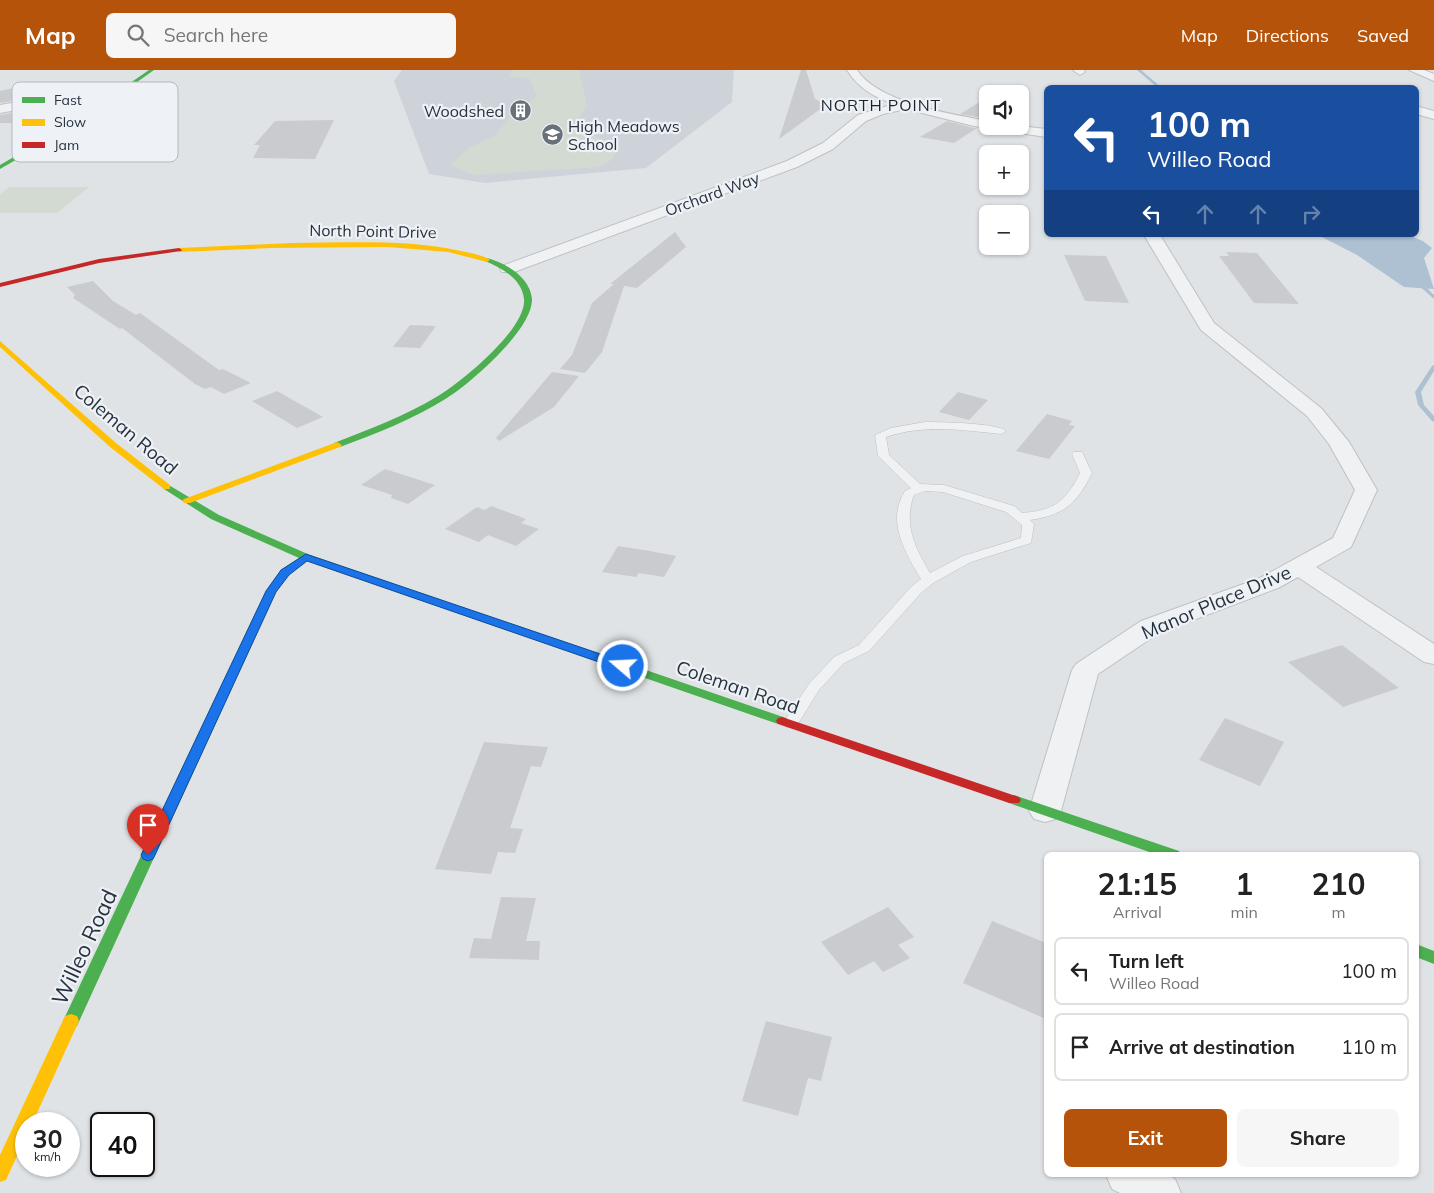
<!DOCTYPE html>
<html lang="en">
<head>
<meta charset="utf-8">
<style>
  body { margin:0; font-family:Mulish,sans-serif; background:#f6f6f6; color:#222; height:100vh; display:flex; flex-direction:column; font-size:19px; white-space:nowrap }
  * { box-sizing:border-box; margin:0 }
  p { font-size:16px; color:#767676 }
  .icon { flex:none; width:28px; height:28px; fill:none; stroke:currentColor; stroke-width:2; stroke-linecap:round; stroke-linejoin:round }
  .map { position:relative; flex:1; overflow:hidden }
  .side { position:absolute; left:1044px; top:782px; width:375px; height:325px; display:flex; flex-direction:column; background:#fff; border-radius:8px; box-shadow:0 1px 4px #0004 }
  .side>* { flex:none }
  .top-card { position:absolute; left:1044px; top:15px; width:375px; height:152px; border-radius:8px; box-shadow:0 1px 4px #0004; background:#1a4fa0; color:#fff; overflow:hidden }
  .controls { position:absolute; left:979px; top:15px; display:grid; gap:10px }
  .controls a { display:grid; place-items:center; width:50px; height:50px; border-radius:8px; background:#fff; box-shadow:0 1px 4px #0004; font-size:25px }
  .speed { position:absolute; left:15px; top:1042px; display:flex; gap:10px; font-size:25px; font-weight:700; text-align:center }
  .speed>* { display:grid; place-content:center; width:65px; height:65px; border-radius:50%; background:#fff; box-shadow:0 1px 4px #0004; line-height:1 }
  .speed small { font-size:12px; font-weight:400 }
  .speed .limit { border:2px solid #111; border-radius:8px; background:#fff; color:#111 }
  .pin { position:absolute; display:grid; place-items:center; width:42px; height:42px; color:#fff; margin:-51px -21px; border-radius:50% 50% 50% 0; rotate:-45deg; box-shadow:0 0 5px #0007 }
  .pin .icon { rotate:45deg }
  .me { position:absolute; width:55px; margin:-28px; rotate:289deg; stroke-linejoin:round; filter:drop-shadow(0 0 4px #0008) }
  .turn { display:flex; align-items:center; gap:18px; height:105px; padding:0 20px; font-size:22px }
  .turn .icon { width:65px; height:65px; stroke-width:2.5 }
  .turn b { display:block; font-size:35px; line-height:42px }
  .lanes { display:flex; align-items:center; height:48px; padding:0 20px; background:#0003; justify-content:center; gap:25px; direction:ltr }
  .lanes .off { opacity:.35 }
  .eta { display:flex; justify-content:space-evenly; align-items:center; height:85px; text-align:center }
  .eta b { font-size:30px; font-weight:700; line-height:35px }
  .primary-button { display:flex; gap:10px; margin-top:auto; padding:10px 20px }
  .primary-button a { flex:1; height:58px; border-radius:8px; background:#b45309; color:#fff; font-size:20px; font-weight:700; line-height:58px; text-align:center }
  .primary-button a+a { background:#f6f6f6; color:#222 }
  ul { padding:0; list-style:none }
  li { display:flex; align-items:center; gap:15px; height:68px; margin:0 10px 8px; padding:0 10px; border:2px solid #e0e0e0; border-radius:8px }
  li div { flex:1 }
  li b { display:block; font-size:19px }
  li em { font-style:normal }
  header { display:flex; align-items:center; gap:30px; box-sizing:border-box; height:70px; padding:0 25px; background:#b45309; color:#fff }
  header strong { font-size:24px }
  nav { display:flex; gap:28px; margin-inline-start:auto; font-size:18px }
  .search { width:350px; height:45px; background:#f6f6f6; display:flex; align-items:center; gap:12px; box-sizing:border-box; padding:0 18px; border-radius:8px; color:#767676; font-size:19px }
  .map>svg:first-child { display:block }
  .built { fill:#ced3d9 }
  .green { fill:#d2dad1 }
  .water { fill:#aec1d2 }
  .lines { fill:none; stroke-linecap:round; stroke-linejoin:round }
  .stream { fill:#aec1d2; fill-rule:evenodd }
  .building { fill:#c9cbce }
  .lane-casing { stroke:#bec1c4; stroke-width:1 }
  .street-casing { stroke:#bec1c4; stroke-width:2 }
  .lane { fill:#f0f1f2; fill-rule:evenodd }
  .street { fill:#f0f1f2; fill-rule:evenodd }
  .fast { fill:#4caf50; fill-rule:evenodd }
  .slow { fill:#ffc107; fill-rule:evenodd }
  .jam { fill:#c62828; fill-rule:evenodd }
  .route { fill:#1a73e8; stroke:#114b97 }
  .labels { text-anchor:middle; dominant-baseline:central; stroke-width:4.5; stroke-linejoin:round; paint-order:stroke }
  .far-neighbourhood-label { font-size:16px; letter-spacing:1px; fill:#1a2330; stroke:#eef2f6 }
  .far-poi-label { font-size:16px; fill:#27323f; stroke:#eef2f6; text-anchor:end }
  .far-street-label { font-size:16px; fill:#27323f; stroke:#eef2f6 }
  .street-label { font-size:19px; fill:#27323f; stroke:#eef2f6 }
  .near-street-label { font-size:22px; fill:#27323f; stroke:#eef2f6 }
  .key { fill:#eef2f6; stroke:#b2b8bf; stroke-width:1 }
  .key-label { font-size:14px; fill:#27323f }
</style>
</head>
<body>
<header>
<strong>Map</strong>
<div class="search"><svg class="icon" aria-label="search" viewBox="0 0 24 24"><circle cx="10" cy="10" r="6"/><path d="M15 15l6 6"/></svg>Search here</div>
<nav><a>Map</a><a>Directions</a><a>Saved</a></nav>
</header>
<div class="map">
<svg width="1434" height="1123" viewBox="0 0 1434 1123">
  <rect width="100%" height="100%" fill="#e0e3e6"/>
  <path class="built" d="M402 0H734L732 32 646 98 485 113 429 104 394 11Z"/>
  <path class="green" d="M512 0H579L587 35 577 50 568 56 618 75 613 89 599 97 473 105 450 95 470 77 494 66 513 44 537 26 529 8 509 7Z
    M10 117H89L57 143H0V124Z"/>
  <path class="water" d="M1318 165H1408L1423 171 1432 178 1424 188 1434 219 1404 217 1357 185Z"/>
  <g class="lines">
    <path class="stream" d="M1137 0H1141L1162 18H1158Z
      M1416 211H1420L1434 225V229L1416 213Z
      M1434 295V301L1421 322 1424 335 1434 346V352L1432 351 1418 335 1415 322 1432 296Z"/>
  </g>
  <path class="building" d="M801 0H806L815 29 826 35 779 69Z
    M23 16 42 26 0 33V21Z
    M988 27V49L960 44Z
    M55 36 30 53H0V45Z
    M334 50 315 89 253 88 260 75H254L275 51Z
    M947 51 974 58H977L954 73 920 67Z
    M675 162 686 177 637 218 624 216 602 282 585 303 560 299 572 285 592 233 614 214H610Z
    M1226 182 1257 183 1299 234 1254 233 1219 186H1229Z
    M1064 185 1106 186 1129 233 1085 231Z
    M93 211 113 231 136 245 140 243 219 300 223 299 251 313 224 324 211 317 205 319 195 314 122 258 120 259 73 228 75 225 67 217Z
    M410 255 436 256 420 278 393 277Z
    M552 302 579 306 554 337 499 371 496 368Z
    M277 321 323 347 297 358 252 331Z
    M958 322 988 330 969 350 939 342Z
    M1047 344 1072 351 1069 355 1075 356 1049 389 1016 381Z
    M385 399 435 415 408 434 391 428 392 425 361 415Z
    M491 436 526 449 521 453 539 459 516 476 488 465 479 472 445 459 477 437 485 440Z
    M618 476 650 481 676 486 664 507 639 503 636 507 602 502Z
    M1342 575 1399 618 1343 637 1288 592Z
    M1225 648 1284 672 1260 716 1199 690Z
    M484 672 548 677 541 697 531 696 510 758 523 759 515 783 498 782 491 804 435 799Z
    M501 827 536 828 526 871H540L539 890 469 888 474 868 491 869Z
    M888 837 914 867 898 875 910 888 883 902 874 891 848 905 821 872Z
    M992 851 1046 873V949L963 913Z
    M766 951 832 967 821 1011 808 1008 798 1046 742 1031Z"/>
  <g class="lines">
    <defs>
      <path id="lane" d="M925 352C939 352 998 353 1006 361L1001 364C962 360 924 354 886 367L889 385 920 414 944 415 1014 436 1022 443C1054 441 1066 431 1080 403L1072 384 1074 382H1082L1092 403C1077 433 1065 445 1030 450L1034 454 1031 473 971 492 933 513 921 523 869 581 844 593 819 620 796 657H786L783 653 809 614 834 587 859 575 911 517 921 509C905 482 886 451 905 421L911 418 878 386 875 365 891 358ZM925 421 943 422 1006 442 1022 455 1021 468 963 486 930 503C915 478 903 454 914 425Z"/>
      <path id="street" d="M847 0H857C879 33 951 44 988 51V56H1020L1046 59V67L974 56 906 39 883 44 866 51 833 79 797 97 514 202H502L500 199 502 196 787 91 823 73 858 45 894 34C874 27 858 18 847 0Z
        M1073 0H1084L1085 2 1080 5Z
        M1409 0H1424L1434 4V11Z
        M109 26 113 28 115 30 113 32 45 35 0 43V35L45 27Z
        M1416 36 1434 41V49L1416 44Z
        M1144 165H1160L1214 253 1321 338 1349 372 1377 420 1351 477 1316 497 1434 574V594L1424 592 1298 507 1278 518 1159 563 1098 604 1061 741 1056 749 1045 752 1034 749 1029 741 1072 600 1076 594 1141 551 1260 508 1333 468 1355 420 1329 374 1307 346 1201 260Z
        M1106 1105H1168L1175 1109 1181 1123H1120L1112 1119Z"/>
    </defs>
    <use href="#lane" class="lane-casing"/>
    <use href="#street" class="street-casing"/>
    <use href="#lane" class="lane"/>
    <use href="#street" class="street"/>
    <path class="fast" d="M149 0H154L75 56 0 99V95L71 54Z
      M487 188C506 193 530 207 532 229 533 259 471 313 447 328 414 349 377 363 340 377H334V373C370 359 405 346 438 326 462 312 527 258 524 229 522 208 501 198 485 191L484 190Z
      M167 414 219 445 310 485 786 648 788 651 786 654H778L307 491 289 504 276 521 77 956 71 958 65 956 63 951 266 521 281 500 299 488 211 449 164 419 162 417Z
      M1014 725 1179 781 1181 785H1158L1009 733 1007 730 1009 727Z
      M1416 874 1434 881V894L1416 887Z"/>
    <path class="slow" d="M291 173C347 173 406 169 461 181 471 183 483 185 490 190L487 192 448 182 388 177 272 178 179 182 176 180 179 178Z
      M0 271 116 373 170 415V419H164L110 377 0 277Z
      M337 372 342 375 340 377 190 433H184L182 431 184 429Z
      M71 944 77 946 79 951 32 1054H26V1066L6 1110 0 1112V1085L65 946Z"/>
    <path class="jam" d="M179 178 182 180 181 181 99 193 0 217V213L99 189Z
      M782 647 1019 727 1021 730 1019 733H1009L778 654 776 651 778 648Z"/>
  </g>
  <path class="route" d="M306 484 627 593 629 596 627 599H619L307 491 289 505 276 522 155 785 153 789 148 791 143 789 141 785 266 521 281 500Z"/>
  <defs>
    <symbol id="building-disc" viewBox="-11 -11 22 22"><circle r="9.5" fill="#687079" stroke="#eef2f6"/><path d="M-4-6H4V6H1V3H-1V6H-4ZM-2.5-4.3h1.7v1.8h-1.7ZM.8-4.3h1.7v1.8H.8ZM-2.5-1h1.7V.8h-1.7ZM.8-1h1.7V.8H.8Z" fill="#fff"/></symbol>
    <symbol id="school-disc" viewBox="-11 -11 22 22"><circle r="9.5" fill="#687079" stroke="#eef2f6"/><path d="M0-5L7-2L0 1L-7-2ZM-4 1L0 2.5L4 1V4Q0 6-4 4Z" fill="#fff"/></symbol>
  </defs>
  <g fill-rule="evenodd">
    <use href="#building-disc" x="508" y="28" width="25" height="25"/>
    <use href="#school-disc" x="540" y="52" width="25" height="25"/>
  </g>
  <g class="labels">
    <g class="far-neighbourhood-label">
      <text x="881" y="35">NORTH POINT</text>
    </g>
    <g class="far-poi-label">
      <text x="504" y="41">Woodshed</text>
      <text x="568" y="56" text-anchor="start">High Meadows<tspan x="568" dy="18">School</tspan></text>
    </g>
    <g class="far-street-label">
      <text transform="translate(712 124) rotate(-20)">Orchard Way</text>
      <text transform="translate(373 161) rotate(1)">North Point Drive</text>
    </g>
    <g class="street-label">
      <text transform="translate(126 359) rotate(40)">Coleman Road</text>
      <text transform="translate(1216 532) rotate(-23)">Manor Place Drive</text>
      <text transform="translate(738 617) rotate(19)">Coleman Road</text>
    </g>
    <g class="near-street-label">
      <text transform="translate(84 877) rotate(-65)">Willeo Road</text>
    </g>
  </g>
  <rect x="12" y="12" width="166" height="80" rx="8" class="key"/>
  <rect x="22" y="27" width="23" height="6" fill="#4caf50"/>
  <rect x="22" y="49" width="23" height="7" fill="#ffc107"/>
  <rect x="22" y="72" width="23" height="6" fill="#c62828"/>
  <g class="key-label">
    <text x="54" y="35">Fast</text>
    <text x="54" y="57">Slow</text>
    <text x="54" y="80">Jam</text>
  </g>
</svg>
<div class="controls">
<a><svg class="icon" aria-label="sound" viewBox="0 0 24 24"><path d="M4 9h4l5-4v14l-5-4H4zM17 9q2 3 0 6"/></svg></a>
<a>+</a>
<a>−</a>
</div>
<div class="speed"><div>30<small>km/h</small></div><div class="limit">40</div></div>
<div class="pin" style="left:148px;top:785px;background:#d93025"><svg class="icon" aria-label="arrive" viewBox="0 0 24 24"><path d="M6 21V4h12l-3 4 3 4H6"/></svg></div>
<svg class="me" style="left:623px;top:596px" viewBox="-20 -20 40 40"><circle r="17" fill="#1a73e8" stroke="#fff" stroke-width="3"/><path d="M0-11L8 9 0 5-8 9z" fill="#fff"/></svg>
<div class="top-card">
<div class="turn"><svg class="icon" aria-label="left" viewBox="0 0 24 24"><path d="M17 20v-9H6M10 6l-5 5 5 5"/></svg><div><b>100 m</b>Willeo Road</div></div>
<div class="lanes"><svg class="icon" aria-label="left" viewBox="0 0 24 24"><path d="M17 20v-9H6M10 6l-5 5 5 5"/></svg><svg class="icon off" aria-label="ahead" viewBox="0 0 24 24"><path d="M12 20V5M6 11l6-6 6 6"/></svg><svg class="icon off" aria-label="ahead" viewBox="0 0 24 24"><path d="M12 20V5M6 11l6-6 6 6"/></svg><svg class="icon off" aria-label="right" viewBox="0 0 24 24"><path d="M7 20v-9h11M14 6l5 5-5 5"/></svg></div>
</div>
<section class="side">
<div class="eta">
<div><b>21:15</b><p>Arrival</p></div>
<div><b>1</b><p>min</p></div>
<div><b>210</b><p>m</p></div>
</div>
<ul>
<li><svg class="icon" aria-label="left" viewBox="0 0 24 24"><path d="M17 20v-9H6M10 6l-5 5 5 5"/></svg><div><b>Turn left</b><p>Willeo Road</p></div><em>100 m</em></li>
<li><svg class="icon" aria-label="arrive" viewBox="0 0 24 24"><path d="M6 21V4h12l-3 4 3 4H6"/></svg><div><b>Arrive at destination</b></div><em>110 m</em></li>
</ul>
<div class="primary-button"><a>Exit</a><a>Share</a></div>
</section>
</div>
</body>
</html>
